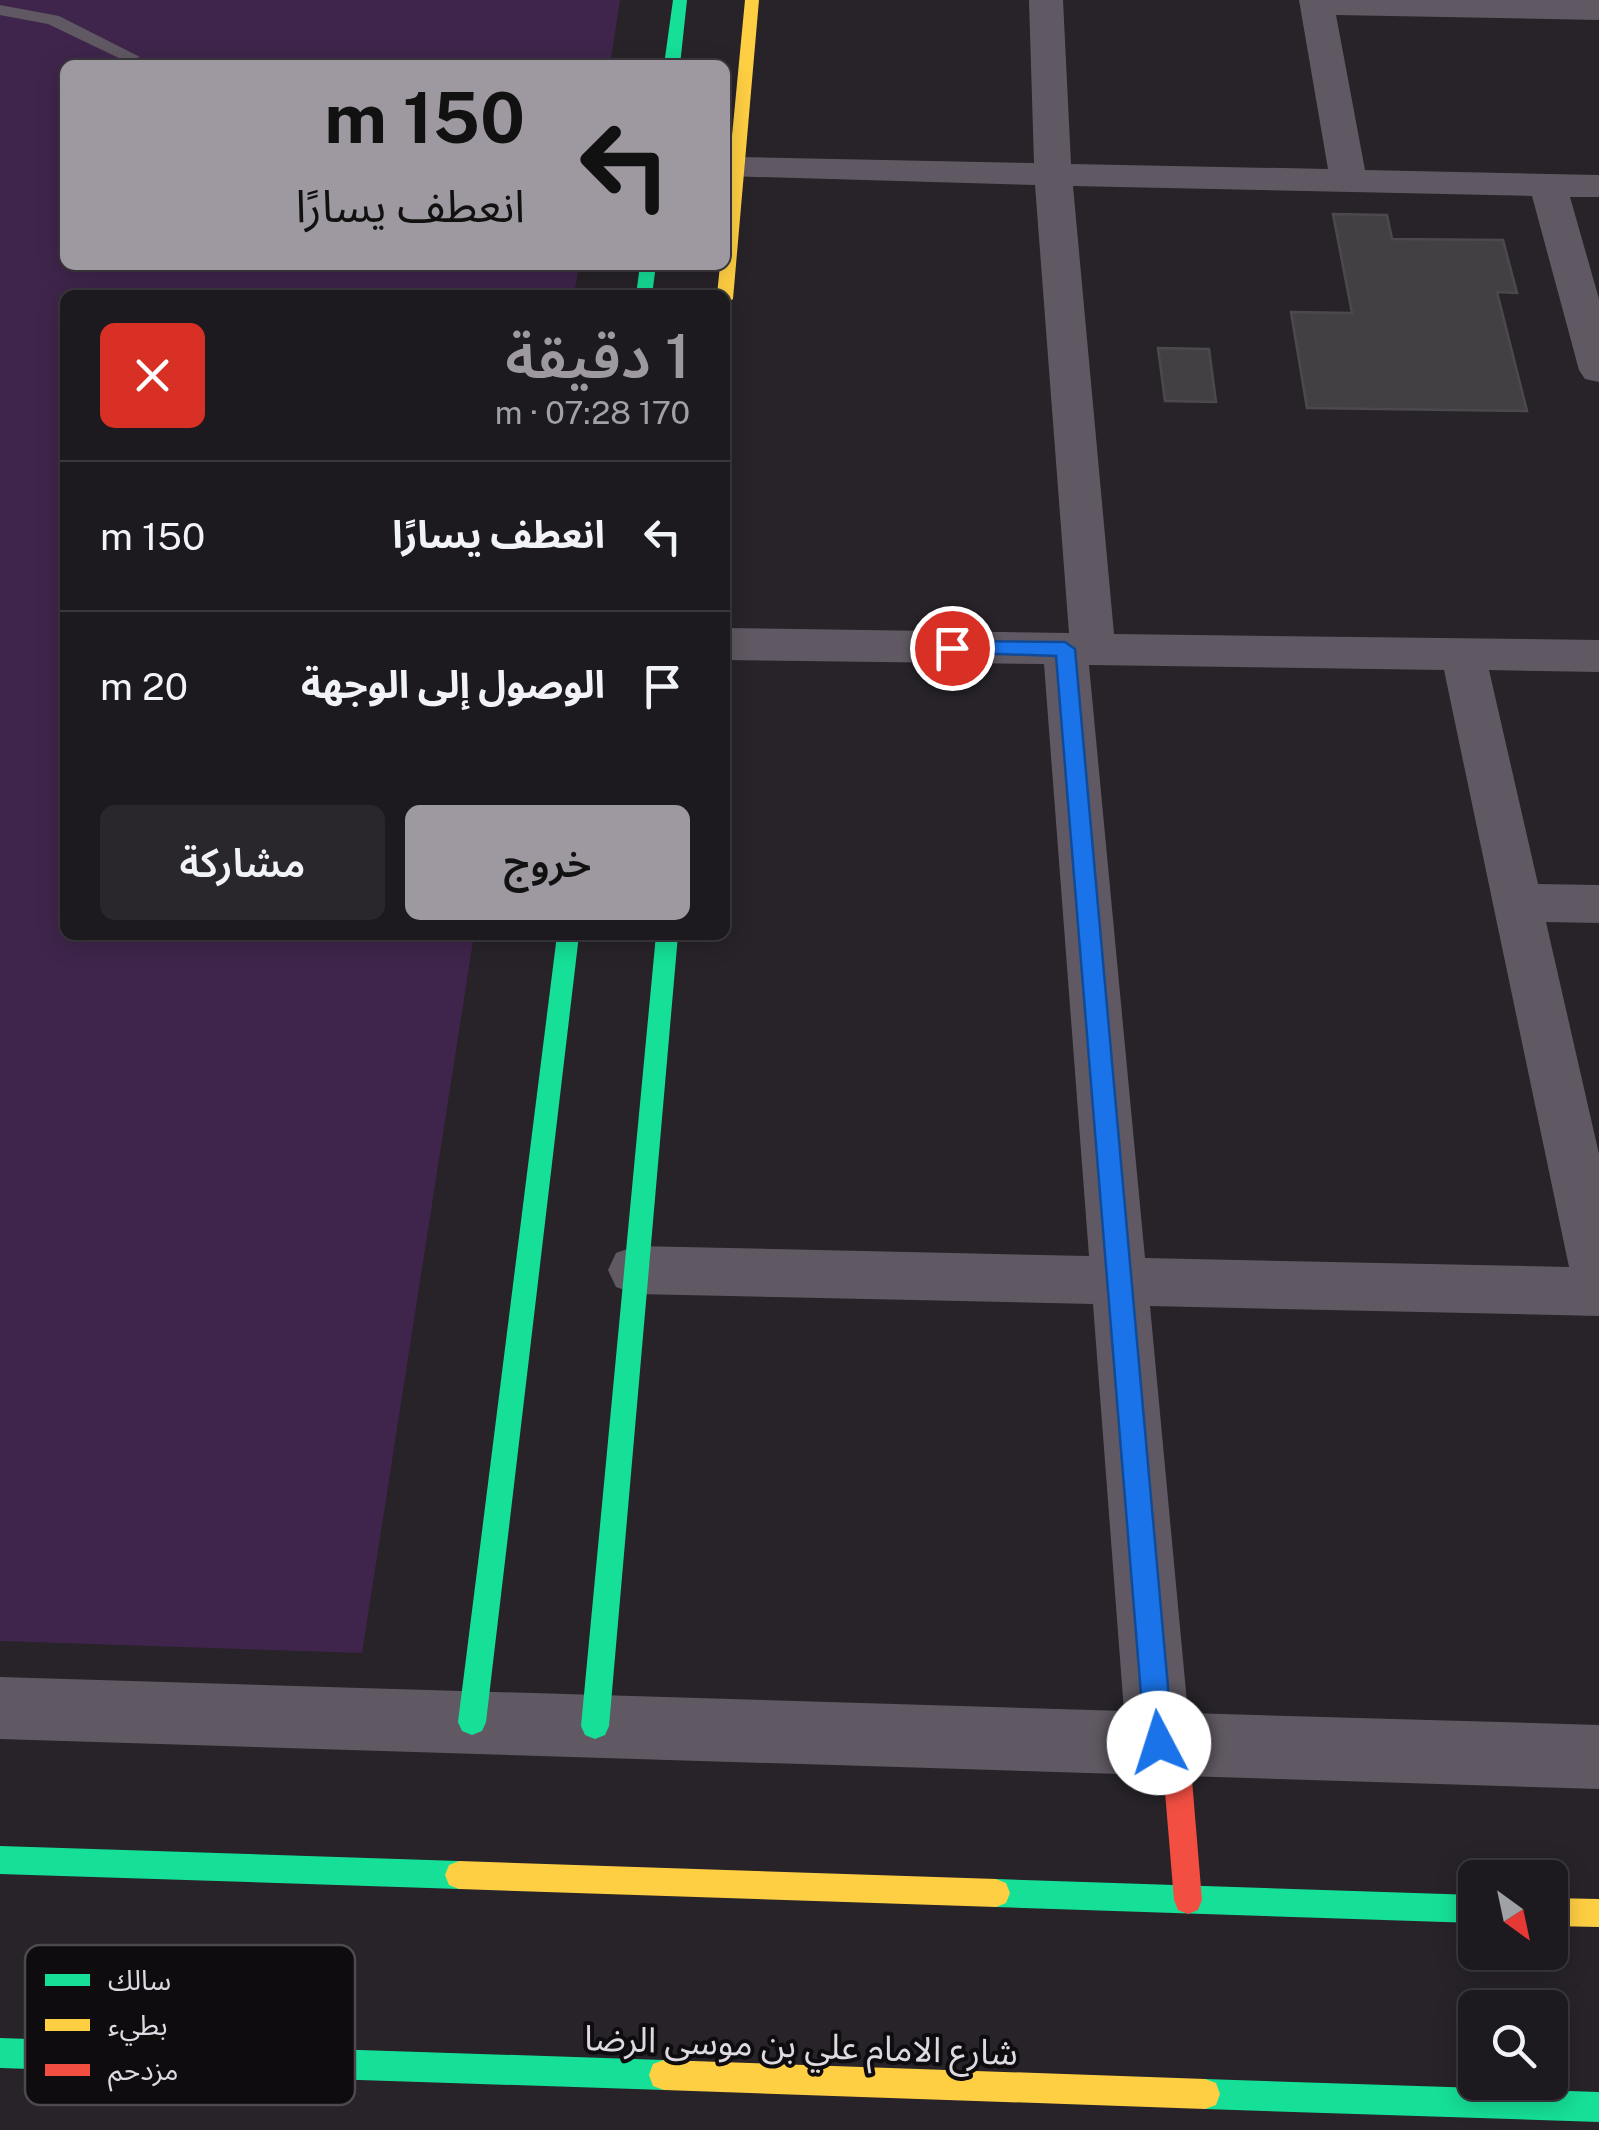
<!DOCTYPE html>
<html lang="ar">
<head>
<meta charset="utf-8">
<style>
  body { margin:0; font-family:"Public Sans","Noto Sans Arabic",sans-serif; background:#2a272c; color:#f1f3f6; direction:rtl; height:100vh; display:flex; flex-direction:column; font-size:38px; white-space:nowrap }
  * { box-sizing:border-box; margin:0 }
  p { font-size:32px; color:#a0a1a4 }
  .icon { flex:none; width:55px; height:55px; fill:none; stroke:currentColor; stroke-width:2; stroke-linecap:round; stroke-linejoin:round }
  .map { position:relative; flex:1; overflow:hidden; direction:ltr }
  .panel { position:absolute; left:60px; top:290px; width:670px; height:650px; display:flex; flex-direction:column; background:#1d1a1f; border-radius:15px; box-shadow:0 5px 25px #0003,0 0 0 2px #3b383d; direction:rtl }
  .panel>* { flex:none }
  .banner { position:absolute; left:60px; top:60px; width:670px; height:210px; border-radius:15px; box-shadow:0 5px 25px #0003,0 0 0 2px #3b383d; direction:rtl; background:#9e99a0; color:#111; overflow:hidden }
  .needle { width:65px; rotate:147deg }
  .tools { position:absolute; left:1458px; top:1860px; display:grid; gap:20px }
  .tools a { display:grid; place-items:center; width:110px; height:110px; border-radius:15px; background:#1d1a1f; box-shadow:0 5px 25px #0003,0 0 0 2px #3b383d; font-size:50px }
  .pin { position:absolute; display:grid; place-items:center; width:85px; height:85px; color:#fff; margin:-42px; border:5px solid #fff; border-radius:50%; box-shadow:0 2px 10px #0007 }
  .me { position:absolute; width:110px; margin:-55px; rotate:355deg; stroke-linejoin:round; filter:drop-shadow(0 0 8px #0008) }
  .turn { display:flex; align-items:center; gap:35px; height:210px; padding:0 40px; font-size:45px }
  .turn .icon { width:130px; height:130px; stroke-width:2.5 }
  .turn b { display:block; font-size:70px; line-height:85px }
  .round { display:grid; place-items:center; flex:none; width:105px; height:105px; border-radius:15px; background:#2a272c }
  .summary { display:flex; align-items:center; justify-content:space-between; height:170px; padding:0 40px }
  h1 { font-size:60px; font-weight:600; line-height:75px; color:#9e99a0 }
  .action { display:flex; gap:20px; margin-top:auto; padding:20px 40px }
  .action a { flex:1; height:115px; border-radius:15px; background:#9e99a0; color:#111; font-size:40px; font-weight:600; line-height:115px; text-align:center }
  .action a+a { background:#2a272c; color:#f1f3f6 }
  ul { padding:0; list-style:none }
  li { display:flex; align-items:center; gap:30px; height:150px; padding:0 40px; border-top:2px solid #3b383d }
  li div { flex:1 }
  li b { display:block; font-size:38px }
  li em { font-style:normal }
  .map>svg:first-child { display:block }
  .green { fill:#3f254b }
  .building { fill:#434044; stroke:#4c494d; stroke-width:2.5 }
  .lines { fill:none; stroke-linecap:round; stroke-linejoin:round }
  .lane { fill:#605963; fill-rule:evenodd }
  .street { fill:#605963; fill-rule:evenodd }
  .fast { fill:#16e098; fill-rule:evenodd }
  .slow { fill:#ffcf43; fill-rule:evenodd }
  .jam { fill:#f24e42; fill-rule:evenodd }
  .route { fill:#1a73e8; stroke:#114b97; stroke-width:2.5 }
  .labels { text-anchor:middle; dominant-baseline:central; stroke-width:8; stroke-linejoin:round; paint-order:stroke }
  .near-street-label { font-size:35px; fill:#ded9e0; stroke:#0f0c10 }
  .key { fill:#0f0c10; stroke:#4d4a4e; stroke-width:2.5 }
  .key-label { font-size:28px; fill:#ded9e0 }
</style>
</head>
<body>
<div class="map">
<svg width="1599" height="2130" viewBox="0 0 1599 2130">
  <rect width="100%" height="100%" fill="#272329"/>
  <path class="green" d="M0 0H620L610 65H65V265H579L574 295H65V935H474L362 1653 0 1641Z"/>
  <path class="building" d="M1333 214 1387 215 1392 239 1503 240 1517 293 1497 292 1527 411 1307 408 1291 312 1352 313Z
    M1158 348 1209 349 1216 402 1165 401Z"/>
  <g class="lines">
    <path class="lane" d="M0 5 59 16 140 57 125 61 48 24 0 15Z"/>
    <path class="street" d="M1029 0H1063L1071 164 1328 169 1299 0H1599V20L1336 15 1365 170 1599 175V197H1570L1599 299V382L1585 379 1579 370 1532 196 1073 186 1114 634 1599 640V672L1489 670 1538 884 1599 885V923L1546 922 1599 1154V1316L1150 1306 1188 1713 1599 1725V1789L0 1739V1677L1124 1711 1093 1304 636 1294 616 1287 608 1270 616 1253 636 1246 1089 1256 1044 664 725 660V628L1069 633 1035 185 725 176V160L737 157 1034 163ZM1089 665 1444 670 1569 1267 1145 1258Z"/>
    <path class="fast" d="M673 0H687L680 65H664Z
      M640 265H656L652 295H636Z
      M557 935H579L486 1722 482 1731 472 1735 462 1731 458 1722Z
      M656 935H678L609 1726 605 1735 595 1739 585 1735 581 1726Z
      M0 1846 459 1861 469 1865 473 1875 469 1885 459 1889 0 1874Z
      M996 1879 1475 1895V1923L996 1907 986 1903 982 1893 986 1883Z
      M0 2038 664 2060 675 2064 679 2075 675 2086 664 2090 0 2068Z
      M1205 2079 1599 2092V2122L1205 2109 1194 2105 1190 2094 1194 2083Z"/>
    <path class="slow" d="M745 0H759L733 299 725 304V295H717L720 265H725V209Z
      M459 1861 996 1879 1006 1883 1010 1893 1006 1903 996 1907 459 1889 449 1885 445 1875 449 1865Z
      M1550 1898 1599 1899V1927L1550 1926Z
      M664 2060 1205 2079 1216 2083 1220 2094 1216 2105 1205 2109 664 2090 653 2086 649 2075 653 2064Z"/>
    <path class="jam" d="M1175 1731 1185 1734 1189 1744 1202 1900 1198 1910 1188 1914 1178 1910 1174 1900 1161 1744 1165 1734Z"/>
  </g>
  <path class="route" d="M952 641 1065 642 1075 649 1173 1743 1169 1753 1159 1757 1149 1753 1145 1743 1056 656 945 652V643Z"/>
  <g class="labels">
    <g class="near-street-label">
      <text transform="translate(801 2045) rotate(2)">شارع الامام علي بن موسى الرضا</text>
    </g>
  </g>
  <rect x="25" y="1945" width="330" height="160" rx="15" class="key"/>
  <rect x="45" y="1974" width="45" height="12" fill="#16e098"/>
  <rect x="45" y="2019" width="45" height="12" fill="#ffcf43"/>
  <rect x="45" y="2064" width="45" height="12" fill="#f24e42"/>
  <g class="key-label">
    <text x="108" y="1990">سالك</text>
    <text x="108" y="2035">بطيء</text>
    <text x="108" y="2080">مزدحم</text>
  </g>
</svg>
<div class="tools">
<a><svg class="needle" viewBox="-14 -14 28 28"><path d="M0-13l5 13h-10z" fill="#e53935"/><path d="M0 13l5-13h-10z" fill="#a0a1a4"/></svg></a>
<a><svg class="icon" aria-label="search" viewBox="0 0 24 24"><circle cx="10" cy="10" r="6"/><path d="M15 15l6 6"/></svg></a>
</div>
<div class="pin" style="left:952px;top:648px;background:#d93025"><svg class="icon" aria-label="arrive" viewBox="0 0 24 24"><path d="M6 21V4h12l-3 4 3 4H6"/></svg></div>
<svg class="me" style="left:1159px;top:1743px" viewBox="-20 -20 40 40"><circle r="19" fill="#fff"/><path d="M0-13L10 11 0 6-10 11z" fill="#1a73e8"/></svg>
<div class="banner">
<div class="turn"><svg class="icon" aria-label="left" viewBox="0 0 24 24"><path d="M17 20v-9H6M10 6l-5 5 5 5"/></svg><div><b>150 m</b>انعطف يسارًا</div></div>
</div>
<section class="panel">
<div class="summary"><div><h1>1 دقيقة</h1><p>170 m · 07:28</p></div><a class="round" style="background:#d93025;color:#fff"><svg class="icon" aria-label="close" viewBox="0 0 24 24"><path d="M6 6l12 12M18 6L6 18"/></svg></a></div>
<ul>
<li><svg class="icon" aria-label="left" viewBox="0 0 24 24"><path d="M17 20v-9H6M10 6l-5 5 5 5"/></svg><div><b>انعطف يسارًا</b></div><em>150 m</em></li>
<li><svg class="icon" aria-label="arrive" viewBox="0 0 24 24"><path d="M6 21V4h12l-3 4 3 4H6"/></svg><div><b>الوصول إلى الوجهة</b></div><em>20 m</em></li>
</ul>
<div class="action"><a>خروج</a><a>مشاركة</a></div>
</section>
</div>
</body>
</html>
